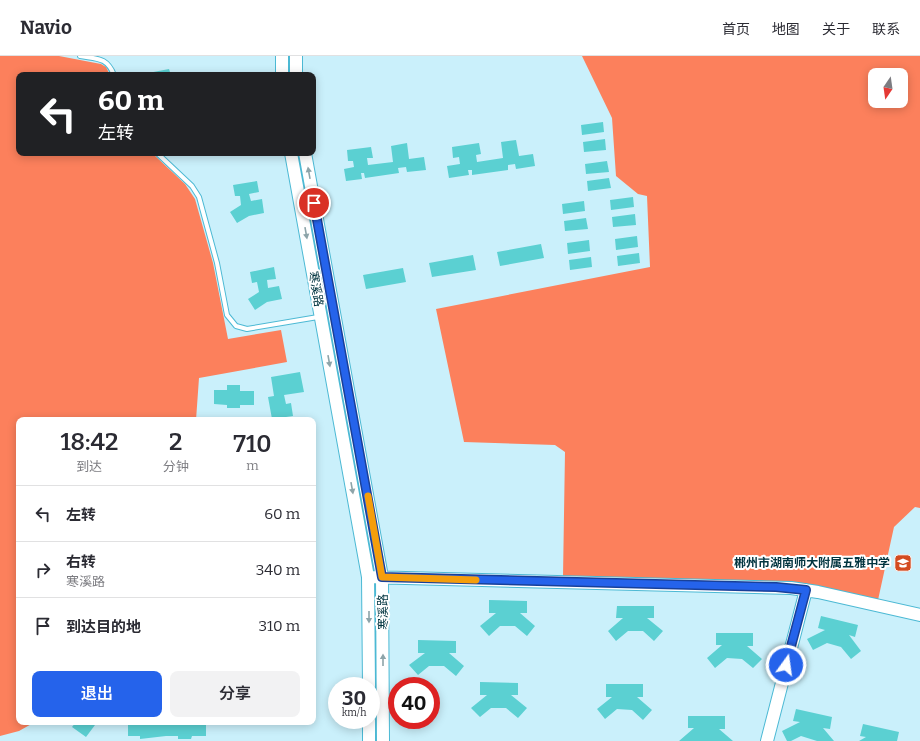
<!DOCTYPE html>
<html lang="zh">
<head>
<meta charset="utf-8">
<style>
  body { margin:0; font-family:Bitter,"Noto Sans SC",serif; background:#f2f2f3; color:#2b2b33; height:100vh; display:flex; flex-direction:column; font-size:15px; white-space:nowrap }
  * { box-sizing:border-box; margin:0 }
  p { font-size:13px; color:#7c7c81 }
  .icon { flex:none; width:22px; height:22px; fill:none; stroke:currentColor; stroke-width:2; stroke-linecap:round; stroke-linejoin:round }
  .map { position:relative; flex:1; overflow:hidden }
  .panel { position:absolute; left:16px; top:361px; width:300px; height:308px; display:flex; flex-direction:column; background:#fff; border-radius:8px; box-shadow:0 2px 10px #0003 }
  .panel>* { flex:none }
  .top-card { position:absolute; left:16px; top:16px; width:300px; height:84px; border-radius:8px; box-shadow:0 2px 10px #0003; background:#202124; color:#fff; overflow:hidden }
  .needle { width:26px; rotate:193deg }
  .fabs { position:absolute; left:868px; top:12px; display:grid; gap:8px }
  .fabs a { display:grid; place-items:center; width:40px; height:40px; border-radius:8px; background:#fff; box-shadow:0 2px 10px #0003; font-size:20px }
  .speed { position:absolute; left:328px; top:621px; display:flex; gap:8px; font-size:20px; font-weight:700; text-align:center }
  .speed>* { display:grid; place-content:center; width:52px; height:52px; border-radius:50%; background:#fff; box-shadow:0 2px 10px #0003; line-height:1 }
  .speed small { font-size:10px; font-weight:400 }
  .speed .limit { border:6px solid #d22; background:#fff; color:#111 }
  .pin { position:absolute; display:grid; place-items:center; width:34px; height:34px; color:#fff; margin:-17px; border:2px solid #fff; border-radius:50%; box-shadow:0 1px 4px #0007 }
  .me { position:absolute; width:44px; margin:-22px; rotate:14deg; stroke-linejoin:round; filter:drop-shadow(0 0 3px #0008) }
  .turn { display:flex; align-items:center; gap:14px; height:84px; padding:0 16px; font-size:18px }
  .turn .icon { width:52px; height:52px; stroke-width:2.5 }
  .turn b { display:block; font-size:28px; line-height:34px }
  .eta { display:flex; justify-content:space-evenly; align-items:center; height:68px; text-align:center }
  .eta b { font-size:24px; font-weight:600; line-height:28px }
  .primary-button { display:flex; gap:8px; margin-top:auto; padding:8px 16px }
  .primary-button a { flex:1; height:46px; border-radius:8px; background:#2563eb; color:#fff; font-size:16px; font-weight:600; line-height:46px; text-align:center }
  .primary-button a+a { background:#f2f2f3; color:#2b2b33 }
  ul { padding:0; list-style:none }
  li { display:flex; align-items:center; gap:12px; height:56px; padding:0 16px; border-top:1px solid #e1e1e2 }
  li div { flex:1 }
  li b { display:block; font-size:15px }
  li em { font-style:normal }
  header { display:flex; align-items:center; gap:24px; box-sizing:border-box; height:56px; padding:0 20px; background:#fff; border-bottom:1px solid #e1e1e2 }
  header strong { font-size:19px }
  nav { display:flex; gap:22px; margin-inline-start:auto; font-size:14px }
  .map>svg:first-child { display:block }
  .forest { fill:#fc805c; fill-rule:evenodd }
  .building { fill:#5bd0d2 }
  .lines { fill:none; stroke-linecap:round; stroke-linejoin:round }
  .lane-casing { stroke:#4cb9d4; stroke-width:6 }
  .secondary-casing { stroke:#4cb9d4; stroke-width:14 }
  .lane { stroke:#fff; stroke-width:4 }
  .secondary { stroke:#fff; stroke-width:12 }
  .oneway { fill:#8da4a9 }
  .route-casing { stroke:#184099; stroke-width:10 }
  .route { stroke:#2563eb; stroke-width:7 }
  .slow { stroke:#f59e0b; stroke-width:7 }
  .labels { text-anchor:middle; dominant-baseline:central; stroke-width:4; stroke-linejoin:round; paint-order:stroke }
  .street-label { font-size:12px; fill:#023540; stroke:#fff }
  .poi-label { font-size:12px; font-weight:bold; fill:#023540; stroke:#fff; text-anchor:end }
</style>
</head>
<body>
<header>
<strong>Navio</strong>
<nav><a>首页</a><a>地图</a><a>关于</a><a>联系</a></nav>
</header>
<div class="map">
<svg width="920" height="685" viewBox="0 0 920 685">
  <rect width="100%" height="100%" fill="#caf0fb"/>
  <path class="forest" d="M0 0H59L101 8 106 11 110 19H19V97H152L185 128 195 143 213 207 228 283 281 274 287 306 199 322 196 364H19V666H35L19 675 0 680Z
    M582 0H920V452L915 451 894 471 878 544 563 521 565 396 555 389 464 386 436 253 650 211 647 140 638 138 616 120 612 62ZM875 19H901V45H875Z"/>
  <path class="building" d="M169 13 171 19H143V18Z
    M603 66 604 76 582 79 581 69Z
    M605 83 606 94 584 96 583 86Z
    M516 84 519 100 533 98 535 110 516 113 515 108 508 109V114L472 119V114H468L469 119 449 122 447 110 460 108 459 101 453 102 452 91 479 87 481 98 476 99 477 106 503 102 501 86Z
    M407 87 409 103 424 101 426 114 407 116 406 111 398 112 399 117 365 122 364 117H361L362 123 346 125 344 113 354 111 353 105H348L347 94 371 91 373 102H367L368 109 393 106 391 90Z
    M607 105 609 116 586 118 585 108Z
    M609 122 611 132 588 135 587 125Z
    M257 125 259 136 249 138 251 145 262 143 264 157 249 160 237 167 230 156 241 149 240 140H235L233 129Z
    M633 141 634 151 611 154 610 144Z
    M584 145 585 155 563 158 562 148Z
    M635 158 636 169 613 171 612 161Z
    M586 162 588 173 565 175 564 165Z
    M637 180 638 191 616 194 615 183Z
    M589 184 590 195 568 198 567 187Z
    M541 188 544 202 500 210 497 196Z
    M639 197 640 207 618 210 617 200Z
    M473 199 476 214 432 221 429 207Z
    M591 201 592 211 570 214 569 204Z
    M274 211 276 223 267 224 268 232 279 230 282 243 267 246 255 254 248 243 259 236 257 226 252 227 250 216Z
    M403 212 406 226 366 233 363 219Z
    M300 316 304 336 284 339 286 348 291 347 293 360 272 363 268 341 274 340 271 321Z
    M227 329H240V335H254V349H240V352H227V349L214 348V334H227Z
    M489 544 527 545V557H520L535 570 527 580 515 570H500L489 580 480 570 496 557H489Z
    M617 550H654V562H647L663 575 654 585 643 575H628L616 585 608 575 623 562H616Z
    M821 560 858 569 855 581 849 579 861 595 851 603 841 591 827 587 813 594 807 583 825 574 818 572Z
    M716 577H753V590H747L762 603 753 612 742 603 727 602 715 612 707 602 722 589H716Z
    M418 584 456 585V597H449L464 610 456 620 444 610H429L418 619 409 609 425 597H418Z
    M480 626 518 627V639H511L527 652 518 662 506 652H491L480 661 471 652 487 639H480Z
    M606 628H643V641H637L652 654 643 664 632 654 617 653 605 663 597 653 612 641H606Z
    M313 637H316V653H313Z
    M796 653 832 661 830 673 823 672 834 685H817L801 680 791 685H787L782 675 800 666 793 665Z
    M688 660H725V673H719L733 685H679L694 672H688Z
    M76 666H90L95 669 86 681 72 671Z
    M128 666H206V680H192L191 683H178V680H166L140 683V680H128Z
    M863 668 899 676 897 685H859L866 681 860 680Z"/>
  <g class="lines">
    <defs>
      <path id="lane" d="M80 0C97 3 107 1 114 19
        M157 97 192 130 199 141 217 207 227 259 236 270 247 273 318 261"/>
      <path id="secondary" d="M282 0V19
        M296 0V19
        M291 97 368 521 369 630
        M305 97 382 521 383 685
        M368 521 791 532 818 536 920 559
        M369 664V685
        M767 685 806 534"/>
    </defs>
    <use href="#lane" class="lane-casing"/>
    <use href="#secondary" class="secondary-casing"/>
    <use href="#lane" class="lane"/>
    <use href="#secondary" class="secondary"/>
  </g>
  <defs><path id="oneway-solid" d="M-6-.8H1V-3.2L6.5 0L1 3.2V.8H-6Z"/></defs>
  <g class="oneway">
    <use href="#oneway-solid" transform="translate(309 117) rotate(-100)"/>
    <use href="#oneway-solid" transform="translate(306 177) rotate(80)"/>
    <use href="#oneway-solid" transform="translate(329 305) rotate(80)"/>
    <use href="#oneway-solid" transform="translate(352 432) rotate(80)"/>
    <use href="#oneway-solid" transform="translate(369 561) rotate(90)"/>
    <use href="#oneway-solid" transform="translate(383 604) rotate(-90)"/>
  </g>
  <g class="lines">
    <defs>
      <path id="route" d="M314 147 382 521 776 531 806 534 786 609"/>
    </defs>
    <use href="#route" class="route-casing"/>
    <use href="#route" class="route"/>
    <path class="slow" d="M368 440 382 521 476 524"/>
  </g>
  <defs>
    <symbol id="school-square" viewBox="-11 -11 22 22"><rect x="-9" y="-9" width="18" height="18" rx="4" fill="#d34b20" stroke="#fff"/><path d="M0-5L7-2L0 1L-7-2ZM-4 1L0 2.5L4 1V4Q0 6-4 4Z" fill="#fff"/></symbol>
  </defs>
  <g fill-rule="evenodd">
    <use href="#school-square" x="893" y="497" width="20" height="20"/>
  </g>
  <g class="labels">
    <g class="street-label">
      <text transform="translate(316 233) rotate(80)">寒溪路</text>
      <text transform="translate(383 556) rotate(-90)">寒溪路</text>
    </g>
    <g class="poi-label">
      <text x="890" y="507">郴州市湖南师大附属五雅中学</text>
    </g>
  </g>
</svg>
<div class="fabs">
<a><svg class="needle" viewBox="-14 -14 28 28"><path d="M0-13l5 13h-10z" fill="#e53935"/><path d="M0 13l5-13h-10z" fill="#7c7c81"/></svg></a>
</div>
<div class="speed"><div>30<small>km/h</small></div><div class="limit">40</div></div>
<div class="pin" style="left:314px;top:147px;background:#d93025"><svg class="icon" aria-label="arrive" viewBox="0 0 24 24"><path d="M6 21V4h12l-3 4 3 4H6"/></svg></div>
<svg class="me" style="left:786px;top:609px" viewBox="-20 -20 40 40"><circle r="17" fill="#2563eb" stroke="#fff" stroke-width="3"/><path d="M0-11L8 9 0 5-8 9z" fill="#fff"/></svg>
<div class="top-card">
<div class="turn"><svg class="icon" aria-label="left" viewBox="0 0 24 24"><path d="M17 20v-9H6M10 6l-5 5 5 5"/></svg><div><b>60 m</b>左转</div></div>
</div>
<section class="panel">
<div class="eta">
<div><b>18:42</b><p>到达</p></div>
<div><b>2</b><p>分钟</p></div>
<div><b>710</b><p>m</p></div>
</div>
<ul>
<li><svg class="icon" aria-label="left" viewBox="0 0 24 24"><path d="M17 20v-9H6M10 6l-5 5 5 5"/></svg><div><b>左转</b></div><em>60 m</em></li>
<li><svg class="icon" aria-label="right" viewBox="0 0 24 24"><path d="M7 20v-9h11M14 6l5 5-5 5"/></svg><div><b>右转</b><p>寒溪路</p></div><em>340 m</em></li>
<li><svg class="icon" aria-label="arrive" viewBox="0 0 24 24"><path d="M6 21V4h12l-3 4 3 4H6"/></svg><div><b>到达目的地</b></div><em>310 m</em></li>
</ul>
<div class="primary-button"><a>退出</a><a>分享</a></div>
</section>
</div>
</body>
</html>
